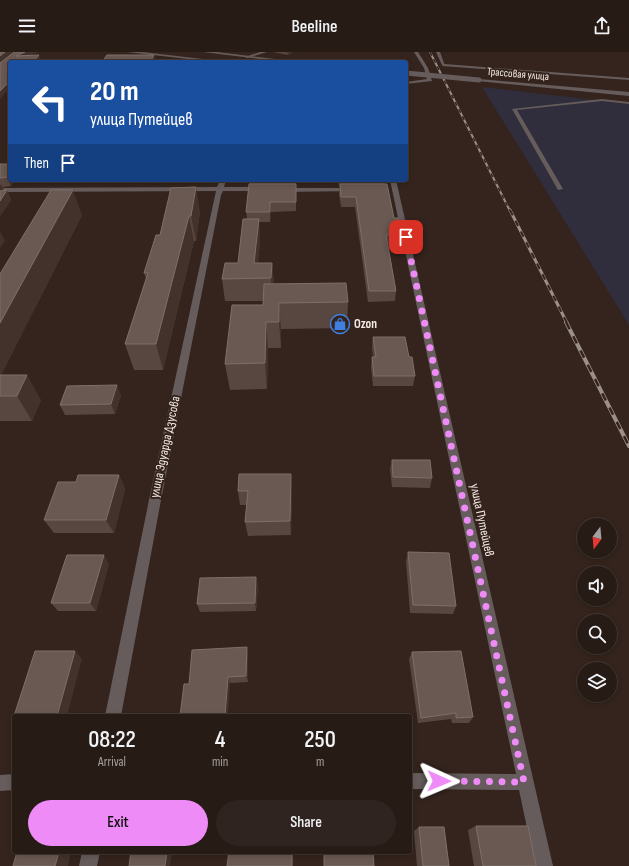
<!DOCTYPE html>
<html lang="en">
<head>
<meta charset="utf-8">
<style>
  body { margin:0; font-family:"Sofia Sans Condensed",sans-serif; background:#2f241f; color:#f1f3f6; height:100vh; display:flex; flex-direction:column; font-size:15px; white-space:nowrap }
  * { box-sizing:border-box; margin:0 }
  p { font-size:13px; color:#a4a1a1 }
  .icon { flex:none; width:22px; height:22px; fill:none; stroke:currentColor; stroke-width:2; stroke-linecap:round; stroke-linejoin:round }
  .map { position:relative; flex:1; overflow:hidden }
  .panel { position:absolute; left:12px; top:662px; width:400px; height:140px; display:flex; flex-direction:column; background:#271b16; border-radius:4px; box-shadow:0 2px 6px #0003,0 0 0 1px #433935 }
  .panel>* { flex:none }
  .top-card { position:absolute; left:8px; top:8px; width:400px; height:122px; border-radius:4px; box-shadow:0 2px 6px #0003,0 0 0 1px #433935; background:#1a4fa0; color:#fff; overflow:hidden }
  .needle { width:26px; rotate:196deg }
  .controls { position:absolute; left:577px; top:466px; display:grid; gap:8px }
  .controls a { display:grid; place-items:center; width:40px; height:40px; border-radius:50%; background:#271b16; box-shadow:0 2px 6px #0003,0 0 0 1px #433935; font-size:20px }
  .pin { position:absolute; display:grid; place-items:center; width:34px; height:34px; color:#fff; margin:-17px; border-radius:8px; box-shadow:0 2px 6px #0006 }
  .me { position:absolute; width:44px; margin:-22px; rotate:91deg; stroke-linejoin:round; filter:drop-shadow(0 0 3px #0008) }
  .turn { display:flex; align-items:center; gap:14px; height:84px; padding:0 16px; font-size:18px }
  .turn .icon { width:52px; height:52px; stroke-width:2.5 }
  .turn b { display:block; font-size:28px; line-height:34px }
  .then { display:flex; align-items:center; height:38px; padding:0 16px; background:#0003; gap:8px; font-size:15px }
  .eta { display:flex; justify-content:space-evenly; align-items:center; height:68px; text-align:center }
  .eta b { font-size:24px; font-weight:600; line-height:28px }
  .primary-button { display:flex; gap:8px; margin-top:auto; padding:8px 16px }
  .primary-button a { flex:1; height:46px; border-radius:24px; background:#ee8bf7; color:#111; font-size:16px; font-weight:600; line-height:46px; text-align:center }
  .primary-button a+a { background:#2f241f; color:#f1f3f6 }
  header { display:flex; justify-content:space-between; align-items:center; height:52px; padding:0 16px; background:#271b16; font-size:18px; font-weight:600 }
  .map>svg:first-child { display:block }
  .commercial { fill:#302d3d }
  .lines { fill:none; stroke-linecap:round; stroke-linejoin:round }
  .service { fill:#665c5c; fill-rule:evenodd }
  .minor { fill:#665c5c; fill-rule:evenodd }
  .tertiary { fill:#665c5c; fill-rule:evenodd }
  .rail-far2-casing { stroke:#9c8f89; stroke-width:2 }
  .rail-far1-casing { stroke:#9c8f89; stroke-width:3 }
  .rail-casing { stroke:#9c8f89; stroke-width:4 }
  .rail-far2 { stroke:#34241d; stroke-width:1.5; stroke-dasharray:4; stroke-linecap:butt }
  .rail-far1 { stroke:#34241d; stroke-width:2; stroke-dasharray:6; stroke-linecap:butt }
  .rail { stroke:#34241d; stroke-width:2.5; stroke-dasharray:8; stroke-linecap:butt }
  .tertiary-bridge { stroke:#665c5c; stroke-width:5 }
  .wall { fill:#584740 }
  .shaded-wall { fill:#42322b }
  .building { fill:#695952; stroke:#7e6f69 }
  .route { stroke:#ee8bf7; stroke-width:7; stroke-dasharray:0 12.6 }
  .labels { text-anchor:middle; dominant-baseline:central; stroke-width:4; stroke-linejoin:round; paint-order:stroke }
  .far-street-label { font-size:11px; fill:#f4e9e4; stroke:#34241d }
  .poi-label { font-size:13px; font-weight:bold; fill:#f4e9e4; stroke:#34241d; text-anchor:start }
  .street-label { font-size:13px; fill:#f4e9e4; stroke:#34241d }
</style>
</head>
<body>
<header><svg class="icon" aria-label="menu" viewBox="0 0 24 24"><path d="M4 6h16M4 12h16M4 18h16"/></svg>Beeline<svg class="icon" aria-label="share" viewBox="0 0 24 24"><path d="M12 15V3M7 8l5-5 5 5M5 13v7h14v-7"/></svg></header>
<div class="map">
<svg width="629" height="814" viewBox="0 0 629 814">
  <rect width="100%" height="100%" fill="#34241d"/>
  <path class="commercial" d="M482 35 629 52V273Z"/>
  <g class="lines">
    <path class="service" d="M436 0H440L445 14 442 13Z
      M602 47 629 50V52L602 49 517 58 563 137 558 138 512 57Z"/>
    <path class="minor" d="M127 0H142L229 10H214Z
      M260 0H267L247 6 245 5Z
      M414 0H418L428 16 432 29 406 32V30L427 27 424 16Z
      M444 12 629 26V28L442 14Z
      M220 128H226L224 135H264L267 137 264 139H223L221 143 161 448 121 664H105L149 448 216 139 0 140V136L217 135Z
      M390 128H396L553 814H535L519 738 410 737V721L516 722Z
      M354 136 357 138 356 139 281 140 278 138 281 136Z
      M14 722V738L0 739V723Z
      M82 800H100L97 814H79Z"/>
    <path class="tertiary" d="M203 0H217L301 10H286Z
      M479 27 629 40V44L477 29Z"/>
    <defs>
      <path id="rail-far2" d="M430 0 510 159"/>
      <path id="rail-far1" d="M510 158 567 271"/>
      <path id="rail" d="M566 270 629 394"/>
    </defs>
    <use href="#rail-far2" class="rail-far2-casing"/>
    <use href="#rail-far1" class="rail-far1-casing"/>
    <use href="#rail" class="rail-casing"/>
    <use href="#rail-far2" class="rail-far2"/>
    <use href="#rail-far1" class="rail-far1"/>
    <use href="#rail" class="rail"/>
    <path class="tertiary-bridge" d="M406 21 479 28"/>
  </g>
  <path class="wall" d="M273 0H293L288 3Z
    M0 112 10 128H15L11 134 3 135 4 138H7L11 148 0 164Z
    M68 128H90L89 129H68Z
    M249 128H296V159L271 160 270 170H259L260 188 258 211H272L274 232 348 250 347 276 281 277V296H268L267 337 230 338 225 312 263 253V249H225L222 227 238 211 247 167 246 160 249 132Z
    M338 128H385V132L394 166 401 182 400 192H388L396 239 395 249 368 250 355 155H341L339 142 340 134H339Z
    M171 136 200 159 196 189H194L163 318H134L125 292 146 227 144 221 160 183Z
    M82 163 1 323 41 348 32 369H0V222Z
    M373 285 409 305 415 324 413 334H373L371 315 372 305H373L372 295Z
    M121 343 115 362 65 363 60 353Z
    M392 408 432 426 430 436 392 435 390 417Z
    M119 423 125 437 114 481H54L44 468 76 430Z
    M292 436 291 483 248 484 245 470 247 453H240L238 439Z
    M408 500 456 554 453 562 410 561 406 509Z
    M109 512 96 559H58L51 551Z
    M258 534 256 559 200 560 197 552Z
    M412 600 473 665 469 671H452L451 667 418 671 409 607Z
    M248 602V630L230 631 189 632Z
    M476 774 536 814H474L468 778Z
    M419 775 449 814H417L414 779Z"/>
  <path class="shaded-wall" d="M5 0H12L0 11V4Z
    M25 0H40L18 8 16 4Z
    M287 0H293L288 3Z
    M39 3 41 8 39 10H33Z
    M154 3 155 7 153 10H150Z
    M10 29V36L0 47V39Z
    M10 121V128H15L11 134 7 125Z
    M1 132 5 141 7 138 11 148 0 164V134Z
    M196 135 200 159 196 189 191 164Z
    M73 138 82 163 0 325V271Z
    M270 150 271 160 270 170Z
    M189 164 194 189 163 318 156 292Z
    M259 167 260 188 257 227 254 211Z
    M0 179 5 189 0 196Z
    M272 211 274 233 272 248 271 226Z
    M279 251 281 277V296L279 270Z
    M266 270 268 296 267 337 265 311Z
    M27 323 41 348 32 369 17 344Z
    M117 333 121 343 115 362 111 352Z
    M291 422 292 436 291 483 290 469Z
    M119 423 125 437 114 481 106 468Z
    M104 503 109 512 96 559 90 551Z
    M256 525 258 534 256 559 255 551Z
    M247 595 248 602V630L246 624Z
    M75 599 82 607 67 664H57Z
    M228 625 230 631 228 664H225Z
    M59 800H71L68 814H55Z
    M167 800H172L170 814H165Z
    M292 800H293V814H292Z"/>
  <path class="building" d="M0 0H5L0 4Z
    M14 0H25L16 4 39 3 33 10H10V29L0 39V11Z
    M107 3H154L150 10H102Z
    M221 9H280V10H221Z
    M0 112H10V121L7 125 0 126Z
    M249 132H296V150H270V160H246Z
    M340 132H387L394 166H398L401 182 386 183 396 239H369L356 145H341Z
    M196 135 191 164H189L156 292H125L148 221H144L156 183H160L171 136Z
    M7 138 0 149V139Z
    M51 138H73L0 271V222Z
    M243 167H259L254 211H272L271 226 222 227 225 211H238Z
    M346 231 348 250 279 251V270H266L265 311 225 312 232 253H263L264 232Z
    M373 285H405L409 305H412L415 324H374L372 305H376Z
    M0 323H27L17 344H0Z
    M117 333 111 352 60 353 67 334Z
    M392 408H430L432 426 393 425Z
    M239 422H291L290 469 245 470 248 439H238Z
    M78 423H119L106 468H44L58 430H76Z
    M408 500 449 501 456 554 413 553Z
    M67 503H104L90 551H51Z
    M256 525 255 551 197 552 200 526Z
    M247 595 246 624 228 625 225 664H180L184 632H189L192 598Z
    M35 599H75L57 664H14Z
    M461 599 473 665 456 666V661L421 666 412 600Z
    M276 663V664H238Z
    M476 774H528L536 814H483Z
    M419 775H444L449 814H423Z
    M17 800H59L55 814H13Z
    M131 800H167L165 814H129Z
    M229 800H292V814H227Z
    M324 800H373L374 814H324Z"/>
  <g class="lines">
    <path class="route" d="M406 185 524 730 439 729"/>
  </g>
  <defs>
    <symbol id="shop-ring" viewBox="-11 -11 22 22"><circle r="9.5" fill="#34241d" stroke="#3f7fe0" stroke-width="1.5"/><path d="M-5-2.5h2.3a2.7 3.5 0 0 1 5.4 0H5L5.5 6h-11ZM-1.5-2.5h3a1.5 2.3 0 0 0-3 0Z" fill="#3f7fe0"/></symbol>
  </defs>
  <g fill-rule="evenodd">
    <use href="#shop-ring" x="329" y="261" width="22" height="22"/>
  </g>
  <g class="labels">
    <g class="far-street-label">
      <text transform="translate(518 22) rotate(5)">Трассовая улица</text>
    </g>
    <g class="poi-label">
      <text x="354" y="272">Ozon</text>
    </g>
    <g class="street-label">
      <text transform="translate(165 395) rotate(-78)">улица Эдуарда Дзусова</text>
      <text transform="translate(482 468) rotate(78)">улица Путейцев</text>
    </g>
  </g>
</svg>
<div class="controls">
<a><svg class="needle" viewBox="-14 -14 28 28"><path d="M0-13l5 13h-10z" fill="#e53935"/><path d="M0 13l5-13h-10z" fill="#a4a1a1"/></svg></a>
<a><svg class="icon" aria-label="sound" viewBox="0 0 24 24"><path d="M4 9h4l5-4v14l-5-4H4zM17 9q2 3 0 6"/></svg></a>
<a><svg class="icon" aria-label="search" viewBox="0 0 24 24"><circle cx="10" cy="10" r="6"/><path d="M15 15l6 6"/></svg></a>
<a><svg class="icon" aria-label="layers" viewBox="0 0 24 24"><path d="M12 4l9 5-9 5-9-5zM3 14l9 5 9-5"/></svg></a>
</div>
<div class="pin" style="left:406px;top:185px;background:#d93025"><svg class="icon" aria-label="arrive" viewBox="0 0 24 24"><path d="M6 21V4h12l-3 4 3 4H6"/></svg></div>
<svg class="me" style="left:439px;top:729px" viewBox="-20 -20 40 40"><path d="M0-17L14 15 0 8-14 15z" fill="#ee8bf7" stroke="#fff" stroke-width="4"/></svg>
<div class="top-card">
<div class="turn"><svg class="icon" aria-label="left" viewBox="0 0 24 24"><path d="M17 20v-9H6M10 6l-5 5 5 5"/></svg><div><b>20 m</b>улица Путейцев</div></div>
<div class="then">Then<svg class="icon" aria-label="arrive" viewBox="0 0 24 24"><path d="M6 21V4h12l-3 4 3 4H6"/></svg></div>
</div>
<section class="panel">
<div class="eta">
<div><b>08:22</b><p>Arrival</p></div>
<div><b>4</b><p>min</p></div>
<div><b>250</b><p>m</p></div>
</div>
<div class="primary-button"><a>Exit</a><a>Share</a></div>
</section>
</div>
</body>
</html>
